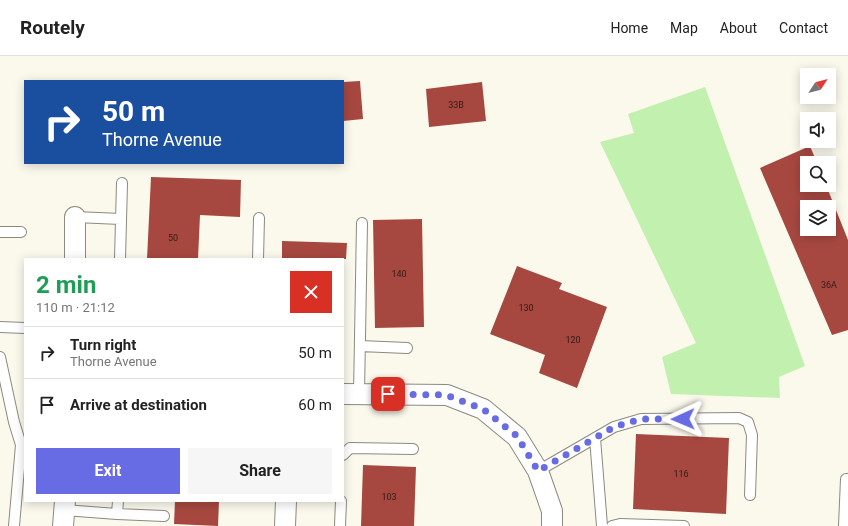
<!DOCTYPE html>
<html lang="en">
<head>
<meta charset="utf-8">
<style>
  body { margin:0; font-family:Roboto,sans-serif; background:#f6f6f6; color:#222; height:100vh; display:flex; flex-direction:column; font-size:15px; white-space:nowrap }
  * { box-sizing:border-box; margin:0 }
  p { font-size:13px; color:#767676 }
  .icon { flex:none; width:22px; height:22px; fill:none; stroke:currentColor; stroke-width:2; stroke-linecap:round; stroke-linejoin:round }
  .map { position:relative; flex:1; overflow:hidden }
  .panel { position:absolute; left:24px; top:202px; width:320px; height:244px; display:flex; flex-direction:column; background:#fff; border-radius:0px; box-shadow:0 2px 10px #0003 }
  .panel>* { flex:none }
  .banner { position:absolute; left:24px; top:24px; width:320px; height:84px; border-radius:0px; box-shadow:0 2px 10px #0003; background:#1a4fa0; color:#fff; overflow:hidden }
  .needle { width:26px; rotate:54deg }
  .tools { position:absolute; left:800px; top:12px; display:grid; gap:8px }
  .tools a { display:grid; place-items:center; width:36px; height:36px; border-radius:0px; background:#fff; box-shadow:0 2px 10px #0003; font-size:20px }
  .pin { position:absolute; display:grid; place-items:center; width:34px; height:34px; color:#fff; margin:-17px; border-radius:8px; box-shadow:0 2px 6px #0006 }
  .me { position:absolute; width:44px; margin:-22px; rotate:269deg; stroke-linejoin:round; filter:drop-shadow(0 0 3px #0008) }
  .turn { display:flex; align-items:center; gap:14px; height:84px; padding:0 12px; font-size:18px }
  .turn .icon { width:52px; height:52px; stroke-width:2.5 }
  .turn b { display:block; font-size:28px; line-height:34px }
  .round { display:grid; place-items:center; flex:none; width:42px; height:42px; border-radius:0px; background:#f6f6f6 }
  .headline { display:flex; align-items:center; justify-content:space-between; height:68px; padding:0 12px }
  h1 { font-size:24px; font-weight:700; line-height:30px; color:#1e9e55 }
  .primary-button { display:flex; gap:8px; margin-top:auto; padding:8px 12px }
  .primary-button a { flex:1; height:46px; border-radius:0px; background:#676be4; color:#fff; font-size:16px; font-weight:700; line-height:46px; text-align:center }
  .primary-button a+a { background:#f6f6f6; color:#222 }
  ul { padding:0; list-style:none }
  li { display:flex; align-items:center; gap:12px; height:52px; padding:0 12px; border-top:1px solid #e0e0e0 }
  li div { flex:1 }
  li b { display:block; font-size:15px }
  li em { font-style:normal }
  header { display:flex; align-items:center; gap:24px; box-sizing:border-box; height:56px; padding:0 20px; background:#fff; border-bottom:1px solid #e0e0e0 }
  header strong { font-size:19px }
  nav { display:flex; gap:22px; margin-inline-start:auto; font-size:14px }
  .map>svg:first-child { display:block }
  .green { fill:#c2f1af }
  .building { fill:#a74840; fill-rule:evenodd }
  .lines { fill:none; stroke-linecap:round; stroke-linejoin:round }
  .service-casing { stroke:#8c8a7f; stroke-width:12 }
  .minor-casing { stroke:#8c8a7f; stroke-width:22 }
  .service { stroke:#fff; stroke-width:10 }
  .minor { stroke:#fff; stroke-width:20 }
  .route { stroke:#676be4; stroke-width:7; stroke-dasharray:0 12.6 }
  .labels { text-anchor:middle; dominant-baseline:central; stroke-width:3.5; stroke-linejoin:round; paint-order:stroke }
  .number-label { font-size:9px; fill:#331a16 }
</style>
</head>
<body>
<header>
<strong>Routely</strong>
<nav><a>Home</a><a>Map</a><a>About</a><a>Contact</a></nav>
</header>
<div class="map">
<svg width="848" height="470" viewBox="0 0 848 470">
  <rect width="100%" height="100%" fill="#fbf8ec"/>
  <path class="green" d="M705 31 805 310 779 321 780 342 671 338 662 301 696 287 600 86 634 77 628 58Z"/>
  <path class="building" d="M360 25 363 63 343 65V26Z
    M482 26 486 65 429 71 426 33Z
    M810 90 817 107H807V129H826L848 184V274L832 279 760 112ZM807 151H829V173H807Z
    M151 121 241 124 240 161 200 159 198 203H147Z
    M422 163 424 271 375 272 373 164Z
    M282 185 347 187 346 203H282Z
    M517 210 562 227 559 233 607 251 577 332 539 317 545 299 490 278Z
    M636 378 729 382 726 458 633 453Z
    M363 409 416 411 414 470H361Z
    M175 445H219L218 470 174 468Z"/>
  <g class="lines">
    <defs>
      <path id="service" d="M75 161 121 163
        M0 176H21
        M120 203 122 127
        M258 203 259 162
        M0 271 25 272
        M360 290 407 292
        M0 301 14 366 21 389 14 470
        M359 338 362 167
        M595 382 602 470
        M343 399 350 392 413 393
        M538 415 614 371 641 363 739 362 748 366 752 379 750 439
        M64 454 117 458 118 445
        M117 458 164 460
        M340 470 341 445
        M612 470 620 468 684 470
        M844 470 846 423H848"/>
      <path id="minor" d="M75 161V203
        M343 338 447 339 483 353 517 381 538 415 552 455V470
        M63 470 65 445
        M285 470 286 445"/>
    </defs>
    <use href="#service" class="service-casing"/>
    <use href="#minor" class="minor-casing"/>
    <use href="#service" class="service"/>
    <use href="#minor" class="minor"/>
  </g>
  <g class="lines">
    <path class="route" d="M388 338 446 339 483 353 517 380 538 415 614 371 641 363H683"/>
  </g>
  <g class="labels">
    <g class="number-label">
      <text x="456" y="49">33B</text>
      <text x="173" y="182">50</text>
      <text x="399" y="218">140</text>
      <text x="829" y="229">36A</text>
      <text x="526" y="252">130</text>
      <text x="573" y="284">120</text>
      <text x="681" y="418">116</text>
      <text x="389" y="441">103</text>
    </g>
  </g>
</svg>
<div class="tools">
<a><svg class="needle" viewBox="-14 -14 28 28"><path d="M0-13l5 13h-10z" fill="#e53935"/><path d="M0 13l5-13h-10z" fill="#767676"/></svg></a>
<a><svg class="icon" aria-label="sound" viewBox="0 0 24 24"><path d="M4 9h4l5-4v14l-5-4H4zM17 9q2 3 0 6"/></svg></a>
<a><svg class="icon" aria-label="search" viewBox="0 0 24 24"><circle cx="10" cy="10" r="6"/><path d="M15 15l6 6"/></svg></a>
<a><svg class="icon" aria-label="layers" viewBox="0 0 24 24"><path d="M12 4l9 5-9 5-9-5zM3 14l9 5 9-5"/></svg></a>
</div>
<div class="pin" style="left:388px;top:338px;background:#d93025"><svg class="icon" aria-label="arrive" viewBox="0 0 24 24"><path d="M6 21V4h12l-3 4 3 4H6"/></svg></div>
<svg class="me" style="left:683px;top:363px" viewBox="-20 -20 40 40"><path d="M0-17L14 15 0 8-14 15z" fill="#676be4" stroke="#fff" stroke-width="4"/></svg>
<div class="banner">
<div class="turn"><svg class="icon" aria-label="right" viewBox="0 0 24 24"><path d="M7 20v-9h11M14 6l5 5-5 5"/></svg><div><b>50 m</b>Thorne Avenue</div></div>
</div>
<section class="panel">
<div class="headline"><div><h1>2 min</h1><p>110 m · 21:12</p></div><a class="round" style="background:#d93025;color:#fff"><svg class="icon" aria-label="close" viewBox="0 0 24 24"><path d="M6 6l12 12M18 6L6 18"/></svg></a></div>
<ul>
<li><svg class="icon" aria-label="right" viewBox="0 0 24 24"><path d="M7 20v-9h11M14 6l5 5-5 5"/></svg><div><b>Turn right</b><p>Thorne Avenue</p></div><em>50 m</em></li>
<li><svg class="icon" aria-label="arrive" viewBox="0 0 24 24"><path d="M6 21V4h12l-3 4 3 4H6"/></svg><div><b>Arrive at destination</b></div><em>60 m</em></li>
</ul>
<div class="primary-button"><a>Exit</a><a>Share</a></div>
</section>
</div>
</body>
</html>
